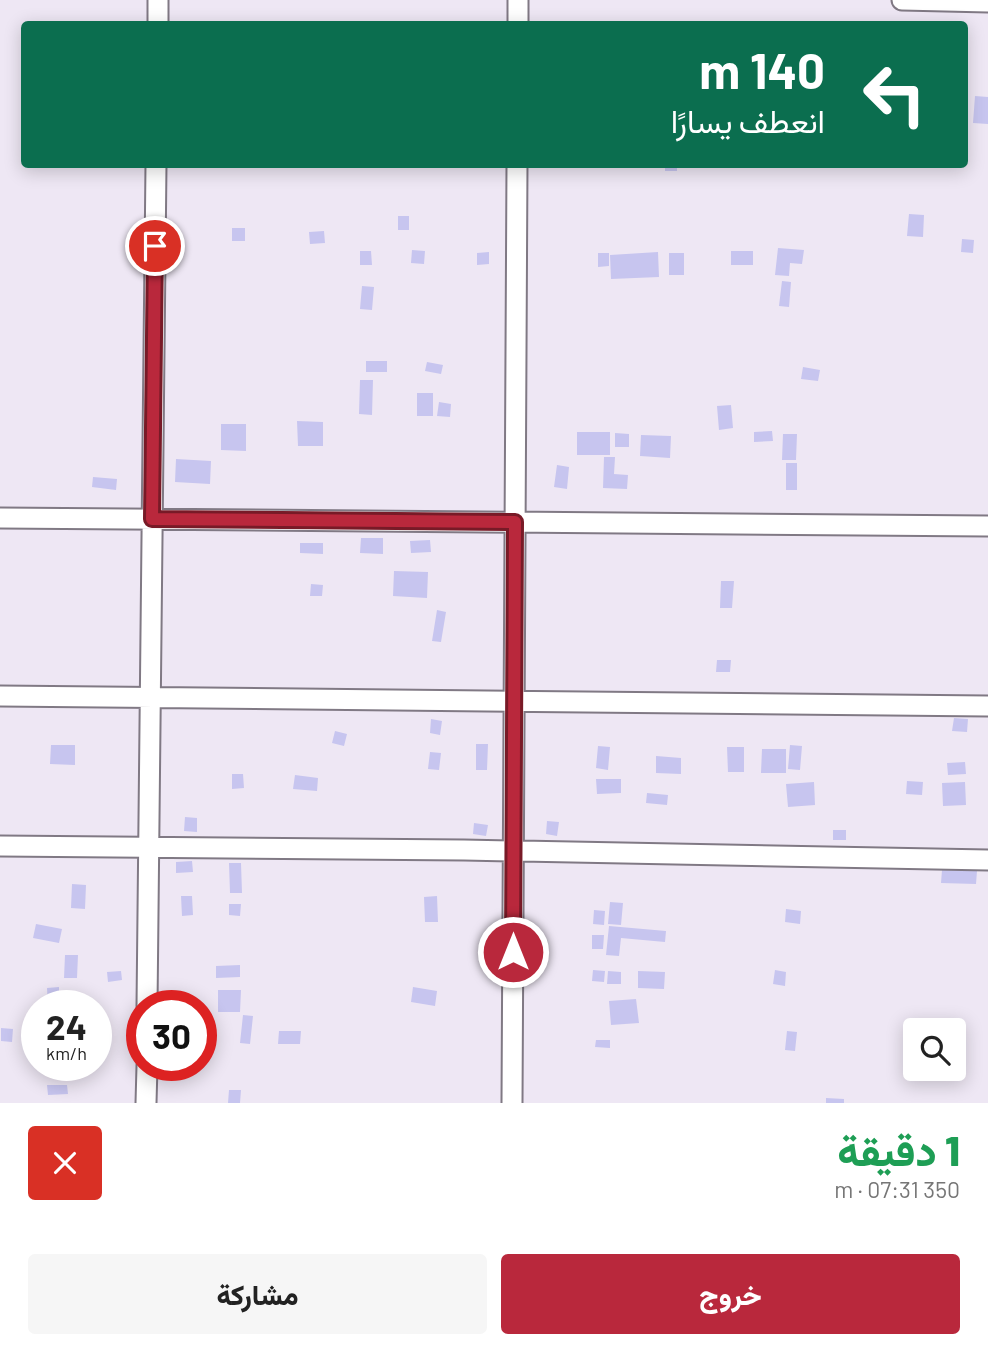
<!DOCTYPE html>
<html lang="ar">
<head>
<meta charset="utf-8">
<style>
  body { margin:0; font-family:Barlow,Vazirmatn,sans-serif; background:#f6f6f6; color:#222; direction:rtl; height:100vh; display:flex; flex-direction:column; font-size:26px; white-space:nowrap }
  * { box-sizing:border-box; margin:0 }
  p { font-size:23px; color:#767676 }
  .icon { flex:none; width:38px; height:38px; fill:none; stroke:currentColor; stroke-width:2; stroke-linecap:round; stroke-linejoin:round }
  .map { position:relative; height:1103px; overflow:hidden; direction:ltr }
  .panel { display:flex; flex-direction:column; background:#fff; flex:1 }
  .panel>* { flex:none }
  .banner { position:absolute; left:21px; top:21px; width:947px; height:147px; border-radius:7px; box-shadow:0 4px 18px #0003; direction:rtl; background:#0b6e4f; color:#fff; overflow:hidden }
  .controls { position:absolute; left:903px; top:1018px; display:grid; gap:14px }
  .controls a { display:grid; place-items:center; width:63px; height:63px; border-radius:7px; background:#fff; box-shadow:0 4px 18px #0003; font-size:35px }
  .speed { position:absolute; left:21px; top:990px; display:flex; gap:14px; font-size:35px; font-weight:700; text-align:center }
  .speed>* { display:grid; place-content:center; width:91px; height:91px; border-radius:50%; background:#fff; box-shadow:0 4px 18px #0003; line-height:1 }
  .speed small { font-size:18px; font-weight:400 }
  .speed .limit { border:10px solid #d22; background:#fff; color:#111 }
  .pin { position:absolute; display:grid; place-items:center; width:60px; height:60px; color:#fff; margin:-30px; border:4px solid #fff; border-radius:50%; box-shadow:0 2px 7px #0007 }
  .me { position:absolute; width:77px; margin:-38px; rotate:0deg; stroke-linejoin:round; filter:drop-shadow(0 0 5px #0008) }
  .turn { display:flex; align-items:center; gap:24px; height:147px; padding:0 28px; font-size:32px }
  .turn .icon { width:91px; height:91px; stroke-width:2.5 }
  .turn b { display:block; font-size:49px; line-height:60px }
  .round { display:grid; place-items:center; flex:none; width:74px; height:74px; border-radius:7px; background:#f6f6f6 }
  .overview { display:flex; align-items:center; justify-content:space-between; height:119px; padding:0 28px }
  h1 { font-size:42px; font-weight:800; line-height:52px; color:#1e9e55 }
  .button { display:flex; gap:14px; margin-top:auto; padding:14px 28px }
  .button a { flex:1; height:80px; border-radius:7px; background:#b9283c; color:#fff; font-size:28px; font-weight:800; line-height:80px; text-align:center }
  .button a+a { background:#f6f6f6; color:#222 }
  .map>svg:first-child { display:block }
  .building { fill:#c7c5ef }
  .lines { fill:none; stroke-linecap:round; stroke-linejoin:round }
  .minor-casing { stroke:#807984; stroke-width:23 }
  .minor { stroke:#fff; stroke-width:19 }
  .route-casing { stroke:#781a27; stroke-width:18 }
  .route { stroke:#b9283c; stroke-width:12 }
</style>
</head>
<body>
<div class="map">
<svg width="988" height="1103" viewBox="0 0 988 1103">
  <rect width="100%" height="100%" fill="#eee7f4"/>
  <path class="building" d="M975 96 988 97V124L973 123Z
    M665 164H677V171H665Z
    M909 214 924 215 923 237 907 236Z
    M398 216H409V230H398Z
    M232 228H245V241H232Z
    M324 231 325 243 310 244 309 232Z
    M962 239 974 240 973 253 961 252Z
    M778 248 804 250 802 264 790 263 789 276 775 275Z
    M412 250 425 251 424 264 411 263Z
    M360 251H371L372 265H360Z
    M731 251H753V265H731Z
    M489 252V264L477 265V253Z
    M658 252 659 277 611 279 610 255Z
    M598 253H609V266L598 267Z
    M669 253H684V275H669Z
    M782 281 791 282 789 307 779 306Z
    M362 286 374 287 372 310 360 309Z
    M366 361H387V372H366Z
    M427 362 443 365 441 374 425 371Z
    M803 367 820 370 818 381 801 379Z
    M360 380H373L372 415 359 414Z
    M417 393H433V416H417Z
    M439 402 451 404 450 417 437 416Z
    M731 405 733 428 719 430 717 406Z
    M297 421 323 422V446H298Z
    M221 424H246V451L221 450Z
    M772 431 773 441 754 442V432Z
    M577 432H610V455H577Z
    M615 433 629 434V447H615Z
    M783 434H797L796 460H782Z
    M641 435 671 436 670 458 640 456Z
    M604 457H615L614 474 628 475 627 489 603 488Z
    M176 459 211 461 210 484 175 482Z
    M786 463H797V490H786Z
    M557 465 569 467 567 489 554 487Z
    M93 477 117 479 116 490 92 487Z
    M361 538H383V554L360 553Z
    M430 540 431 552 411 553 410 541Z
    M300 543H323V554L300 553Z
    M394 571 428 572 427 598 393 596Z
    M721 581H734L732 608H720Z
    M311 584 323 585 322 596H310Z
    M437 610 446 612 441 642 432 641Z
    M717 660H731L730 672H716Z
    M954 718 968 719 967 732 952 731Z
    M431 719 442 721 440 735 430 733Z
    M335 731 347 734 344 746 332 743Z
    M476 744H488L487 770H476Z
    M51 745H75V765L50 764Z
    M790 745 802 746 800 770 788 769Z
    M598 746 610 747 608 770 596 768Z
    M727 747H744V772H728Z
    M762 749H786V773H761Z
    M430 752 441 753 439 770 428 769Z
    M656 756 681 758V774L656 773Z
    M965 762 966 774 948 775 947 763Z
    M232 774H243L244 788 232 789Z
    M295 775 318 778 317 791 293 789Z
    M596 779H621V793L597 794Z
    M907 781 923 782 922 795 906 794Z
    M814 782 815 805 788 807 786 784Z
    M965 782 966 805 943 806 942 783Z
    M647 793 668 795 667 805 646 803Z
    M185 817 197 818V832L184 831Z
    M547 821 559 822 557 836 546 834Z
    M474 823 488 825 486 836 473 834Z
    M833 830H846V840H833Z
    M192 861 193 872 176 873V862Z
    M229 863H241L242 893H230Z
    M942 870 977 871 976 884 941 883Z
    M72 884 86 885 85 909 71 908Z
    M181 896H192L193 915 182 916Z
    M437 896 438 922H425L424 897Z
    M610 902 623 903 621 925 608 924Z
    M229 904H241L240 916 229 915Z
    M786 909 801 911 800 924 785 922Z
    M594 910 605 911 604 925 593 924Z
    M36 924 62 929 59 943 33 938Z
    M609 926 666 931 665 942 621 938 619 956 606 955Z
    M592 935H604L603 949H592Z
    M65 955H78L77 978H64Z
    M240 965V977L216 978V966Z
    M593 970 605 971 604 982 592 981Z
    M775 970 786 972 785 986 773 984Z
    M121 971 122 980 108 982 107 972Z
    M608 971 621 972V984H607Z
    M638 971 665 972 664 989 638 988Z
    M59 987V1006H48L47 988Z
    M413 987 437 991 435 1006 411 1002Z
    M218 990H241L240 1012H218Z
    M636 999 639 1023 611 1025 609 1001Z
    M243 1015 253 1016 250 1044 240 1043Z
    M1 1028 13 1029 12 1042 1 1041Z
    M279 1031H301L300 1044H278Z
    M787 1031 797 1032 795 1051 785 1050Z
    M596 1040H610V1048L595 1047Z
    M47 1085H67L68 1094 48 1095Z
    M229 1090H241L240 1103H228Z
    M826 1098 844 1099V1103H826Z"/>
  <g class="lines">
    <defs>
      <path id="minor" d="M902 0 988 2
        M158 24V0
        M518 24V0
        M0 518 988 526
        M0 696 988 706
        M0 846 464 850 988 860
        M147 1006 156 164
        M146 1103 147 1066
        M512 1103 517 164"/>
    </defs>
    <use href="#minor" class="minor-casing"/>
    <use href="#minor" class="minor"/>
  </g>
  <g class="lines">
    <defs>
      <path id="route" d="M155 246 152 519 515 522 513 952"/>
    </defs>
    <use href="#route" class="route-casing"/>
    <use href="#route" class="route"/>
  </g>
</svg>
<div class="controls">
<a><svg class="icon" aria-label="search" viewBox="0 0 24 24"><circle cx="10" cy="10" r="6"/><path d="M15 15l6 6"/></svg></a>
</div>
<div class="speed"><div>24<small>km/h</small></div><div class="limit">30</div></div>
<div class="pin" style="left:155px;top:246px;background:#d93025"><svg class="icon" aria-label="arrive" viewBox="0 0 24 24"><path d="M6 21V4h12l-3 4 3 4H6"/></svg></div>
<svg class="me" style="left:513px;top:952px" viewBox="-20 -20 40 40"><circle r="17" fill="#b9283c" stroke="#fff" stroke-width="3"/><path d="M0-11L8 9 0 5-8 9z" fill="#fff"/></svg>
<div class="banner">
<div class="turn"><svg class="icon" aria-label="left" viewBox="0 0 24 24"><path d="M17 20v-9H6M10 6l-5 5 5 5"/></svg><div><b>140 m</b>انعطف يسارًا</div></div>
</div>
</div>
<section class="panel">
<div class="overview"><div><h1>1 دقيقة</h1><p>350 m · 07:31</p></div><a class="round" style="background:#d93025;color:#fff"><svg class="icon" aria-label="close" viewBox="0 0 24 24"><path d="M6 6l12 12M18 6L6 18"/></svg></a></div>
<div class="button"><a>خروج</a><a>مشاركة</a></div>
</section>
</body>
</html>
